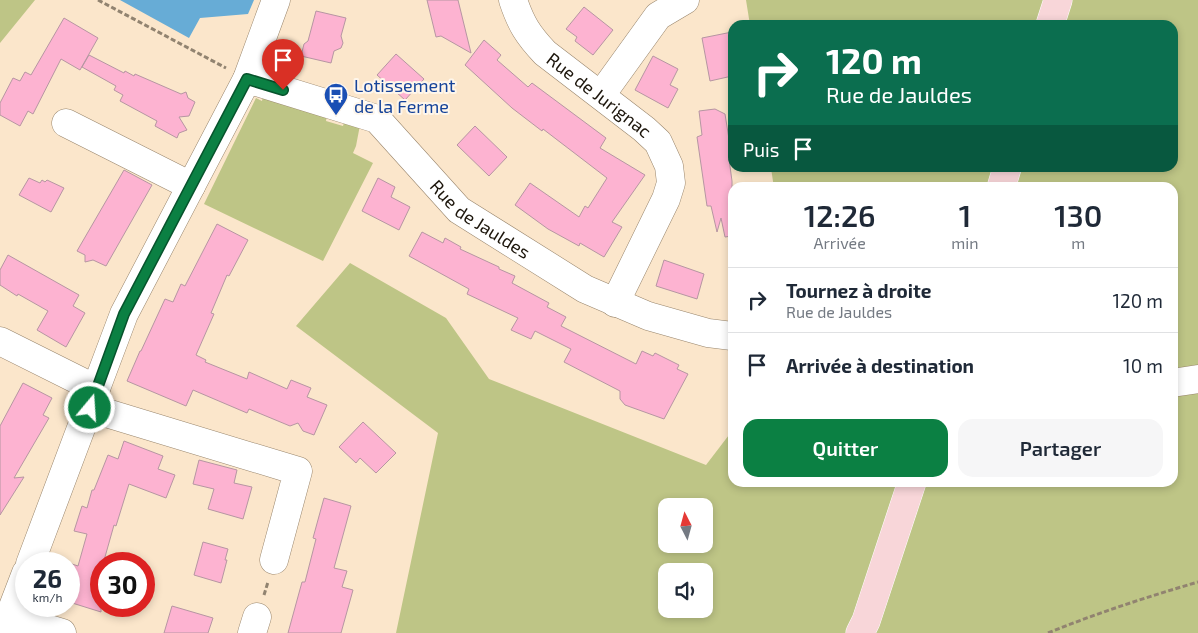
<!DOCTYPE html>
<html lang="fr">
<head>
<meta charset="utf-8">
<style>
  body { margin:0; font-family:"Exo 2",sans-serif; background:#f6f6f7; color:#1f2937; height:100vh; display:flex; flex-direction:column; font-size:19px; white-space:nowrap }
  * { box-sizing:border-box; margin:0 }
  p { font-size:16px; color:#747a83 }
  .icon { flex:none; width:28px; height:28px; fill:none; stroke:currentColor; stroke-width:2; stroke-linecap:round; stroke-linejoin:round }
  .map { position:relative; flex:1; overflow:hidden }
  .details { position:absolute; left:728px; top:182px; width:450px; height:305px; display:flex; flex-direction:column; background:#fff; border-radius:15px; box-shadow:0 2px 8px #0003 }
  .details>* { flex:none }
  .banner { position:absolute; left:728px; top:20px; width:450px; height:152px; border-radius:15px; box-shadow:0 2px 8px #0003; background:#0b6e4f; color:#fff; overflow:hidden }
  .needle { width:32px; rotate:354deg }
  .tools { position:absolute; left:658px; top:498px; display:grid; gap:10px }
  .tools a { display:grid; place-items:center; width:55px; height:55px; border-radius:10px; background:#fff; box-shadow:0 2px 8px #0003; font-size:25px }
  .speed { position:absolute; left:15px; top:552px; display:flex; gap:10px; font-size:25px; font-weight:700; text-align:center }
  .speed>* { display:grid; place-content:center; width:65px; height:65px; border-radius:50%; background:#fff; box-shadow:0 2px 8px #0003; line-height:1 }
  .speed small { font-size:12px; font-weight:400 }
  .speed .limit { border:8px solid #d22; background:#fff; color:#111 }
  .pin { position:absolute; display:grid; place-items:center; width:42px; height:42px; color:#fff; margin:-51px -21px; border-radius:50% 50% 50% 0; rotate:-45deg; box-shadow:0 0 5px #0007 }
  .pin .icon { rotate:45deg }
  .me { position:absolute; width:55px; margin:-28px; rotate:18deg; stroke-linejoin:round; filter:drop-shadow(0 0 4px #0008) }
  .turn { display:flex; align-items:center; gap:18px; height:105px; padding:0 15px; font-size:22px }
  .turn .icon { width:65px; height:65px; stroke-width:2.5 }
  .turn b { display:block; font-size:35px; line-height:42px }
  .then { display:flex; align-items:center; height:48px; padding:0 15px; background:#0003; gap:10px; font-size:19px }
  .eta { display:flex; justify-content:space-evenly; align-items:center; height:85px; text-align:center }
  .eta b { font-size:30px; font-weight:600; line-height:35px }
  .button { display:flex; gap:10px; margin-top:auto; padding:10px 15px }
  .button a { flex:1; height:58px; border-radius:15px; background:#0b8043; color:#fff; font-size:20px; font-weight:600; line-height:58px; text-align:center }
  .button a+a { background:#f6f6f7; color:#1f2937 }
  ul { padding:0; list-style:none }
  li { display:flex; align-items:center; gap:15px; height:65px; padding:0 15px; border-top:1px solid #e0e1e3 }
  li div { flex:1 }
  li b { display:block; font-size:19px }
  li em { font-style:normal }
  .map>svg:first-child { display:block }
  .green { fill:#bec586; fill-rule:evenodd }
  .water { fill:#67acd6 }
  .building { fill:#fdb3d1; stroke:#b696a2 }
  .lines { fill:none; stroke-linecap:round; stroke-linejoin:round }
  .minor-casing { stroke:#98856c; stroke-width:29 }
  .major-casing { stroke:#fff; stroke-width:29 }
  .path { stroke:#918370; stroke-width:3; stroke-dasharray:5 2.5; stroke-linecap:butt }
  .minor { stroke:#fff; stroke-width:28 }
  .major { stroke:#f8d6d9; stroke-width:28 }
  .route-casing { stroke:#07532c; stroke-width:12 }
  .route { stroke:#0b8043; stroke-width:9 }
  .labels { text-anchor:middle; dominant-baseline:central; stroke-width:4; stroke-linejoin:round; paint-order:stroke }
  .transit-label { font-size:18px; fill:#164399; stroke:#fef6eb; text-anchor:start }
  .street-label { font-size:18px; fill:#1c150b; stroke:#fef6eb }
</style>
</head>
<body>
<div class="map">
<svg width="1198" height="633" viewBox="0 0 1198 633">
  <rect width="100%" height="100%" fill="#fbe6cb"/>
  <path class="green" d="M0 0H35L0 43Z
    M746 0H1198V633H396L438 433 296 326 350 263 446 318 489 379 706 465 732 431V482H1172V188H774L771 168H1172V25H750ZM666 506H704V544H666ZM666 571H704V609H666Z
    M263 95 327 114 326 121 343 126 345 119 360 125 356 146 353 153 373 163 323 261 204 204 256 98 262 101Z"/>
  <path class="water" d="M120 0H254L248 14 200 18 189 38Z"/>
  <path class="building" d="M427 0H458L471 53 441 36 436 37Z
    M584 7 613 30 593 55 575 41 577 37 566 29Z
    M316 11 346 18 341 36 343 43 341 48 334 51 331 63 301 56 304 44 308 41Z
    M64 18 98 38 80 70 61 59 33 114 28 111 20 126 0 115V103L13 78 20 81 25 72 31 75Z
    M732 32V76L710 81 702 38Z
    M484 40 501 55 497 60 528 87 532 83 606 138 600 148 645 175 612 222 622 227 604 257 580 243 579 246 548 229 515 205 530 183 579 217 585 206 588 208 607 178 543 129 542 131 512 108 465 65Z
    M396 54 424 79 405 100 377 75Z
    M89 55 124 73 125 71 134 76 135 74 181 94 186 92 188 98 195 102 189 116 179 117 187 130 179 133 177 138 155 126 157 121 120 101 123 95 114 90 116 86 82 67Z
    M653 56 678 69 670 85 678 89 668 108 635 90Z
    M715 109 725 114 732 158 729 159 732 181V236L725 237 721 218 717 232 711 206H707L697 137 702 135 699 111Z
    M475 126 507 157 489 176 457 145Z
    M124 170 152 185 106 266 93 260 85 262V255L77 251Z
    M29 178 40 183 42 180 45 182 47 180 64 188 51 212 19 195Z
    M378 178 395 187 391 197 410 207 399 230 362 211Z
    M217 224 248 240 229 276 227 275 211 313 214 314 196 355 206 360 205 362 247 379 249 372 287 389 291 380 311 388 307 397 327 405 314 435 303 431 298 423 290 426 249 409 247 413 193 390 186 406 127 381 140 351H141L165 299 173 302 181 284 185 286Z
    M422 232 443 243 445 238 461 247 460 249 499 267V269L515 276 512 283 549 303 547 307 566 317 561 326 636 364 642 351 653 356 655 353 679 365 677 369 688 374 664 419 625 405 620 399V391L564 362 571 349 535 331 531 339 511 330 518 318 467 294 469 289 409 256Z
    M8 255 79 295 73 306 85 313 66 347 37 330 48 311 18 294 17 296 0 285V270Z
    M664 260 704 274 697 299 656 286Z
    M23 383 52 398 43 415 49 418 14 478 24 477 0 515V426Z
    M363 422 396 453 376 473 360 458 356 463 339 447Z
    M124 441 163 456 158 469 175 475 166 498 129 484 116 526 114 525 103 564H101L98 581 101 579V612L69 602V563L78 566 87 534 74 531 82 506 87 508 92 490H94L108 455 118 459Z
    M199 460 237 470 234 483 252 487 243 519 208 509 214 489 193 484Z
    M324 498 351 506 334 568 347 571 342 587 353 590 341 633H288L302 582H305L316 539 313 538Z
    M203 542 228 549 225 560H227L221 583 194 575Z
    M172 606 213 618 208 633H164Z"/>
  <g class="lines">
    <defs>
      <g id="minor">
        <path id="s1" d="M513 0C521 24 528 35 545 53L644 129 658 142 669 166 671 183 666 199 615 303"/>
        <path id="s2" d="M247 79 377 119 459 210 585 289 648 316 708 333 732 336"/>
        <path d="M601 95 658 16 685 0"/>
        <path d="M66 123 191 186"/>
        <path d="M0 341 96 389"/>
        <path d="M1172 383 1198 379"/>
        <path d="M90 408 298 471 274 560"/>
        <path d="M30 564 124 314 247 79 276 0"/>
        <path d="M9 617 62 633"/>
        <path d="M3 633 26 573"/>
        <path d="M252 633 257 617"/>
      </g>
      <path id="major" d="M1050 25 1058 0
        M1001 188 1007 168
        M860 633 866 621 912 482"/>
    </defs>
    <use href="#minor" class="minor-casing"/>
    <use href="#major" class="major-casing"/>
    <path class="path" d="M98 0 226 68
      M264 595 268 582
      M1048 633C1097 613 1147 597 1198 582"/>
    <use href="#minor" class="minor"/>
    <use href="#major" class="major"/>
  </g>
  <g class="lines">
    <defs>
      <path id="route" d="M90 408 124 314 247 79 283 90"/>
    </defs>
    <use href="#route" class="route-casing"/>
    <use href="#route" class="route"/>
  </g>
  <defs>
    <symbol id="bus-pin" viewBox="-11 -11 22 30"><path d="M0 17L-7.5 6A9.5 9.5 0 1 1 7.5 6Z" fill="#1a4fb4" stroke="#fef6eb"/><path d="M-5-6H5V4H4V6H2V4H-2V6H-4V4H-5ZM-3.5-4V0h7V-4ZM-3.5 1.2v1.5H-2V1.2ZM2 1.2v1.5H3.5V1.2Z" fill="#fff"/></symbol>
  </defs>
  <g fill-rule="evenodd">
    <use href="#bus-pin" x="322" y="81" width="28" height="38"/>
  </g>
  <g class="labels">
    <g class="transit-label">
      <text x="354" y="85">Lotissement<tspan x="354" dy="21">de la Ferme</tspan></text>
    </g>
    <g class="street-label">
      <text stroke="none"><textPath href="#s1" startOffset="131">Rue de Jurignac</textPath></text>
      <text stroke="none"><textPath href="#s2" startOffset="281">Rue de Jauldes</textPath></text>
    </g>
  </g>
</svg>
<div class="tools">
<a><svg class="needle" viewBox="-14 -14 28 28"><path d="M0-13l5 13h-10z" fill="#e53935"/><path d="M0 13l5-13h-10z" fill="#747a83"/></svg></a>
<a><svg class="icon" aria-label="sound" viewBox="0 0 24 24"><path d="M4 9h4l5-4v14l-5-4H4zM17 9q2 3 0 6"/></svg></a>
</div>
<div class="speed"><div>26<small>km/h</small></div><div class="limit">30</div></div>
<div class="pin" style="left:283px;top:90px;background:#d93025"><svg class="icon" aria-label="arrive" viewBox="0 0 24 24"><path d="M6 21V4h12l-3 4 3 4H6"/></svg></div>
<svg class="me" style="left:90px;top:408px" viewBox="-20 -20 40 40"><circle r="17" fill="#0b8043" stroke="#fff" stroke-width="3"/><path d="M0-11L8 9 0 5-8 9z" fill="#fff"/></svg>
<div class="banner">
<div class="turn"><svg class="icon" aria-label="right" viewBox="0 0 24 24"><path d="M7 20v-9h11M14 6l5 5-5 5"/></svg><div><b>120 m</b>Rue de Jauldes</div></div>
<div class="then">Puis<svg class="icon" aria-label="arrive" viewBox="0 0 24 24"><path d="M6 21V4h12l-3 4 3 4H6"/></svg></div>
</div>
<section class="details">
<div class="eta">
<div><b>12:26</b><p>Arrivée</p></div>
<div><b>1</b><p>min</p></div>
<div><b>130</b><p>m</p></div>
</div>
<ul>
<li><svg class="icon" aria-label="right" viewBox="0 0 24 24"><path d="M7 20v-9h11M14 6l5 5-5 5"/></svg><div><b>Tournez à droite</b><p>Rue de Jauldes</p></div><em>120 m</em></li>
<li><svg class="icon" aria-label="arrive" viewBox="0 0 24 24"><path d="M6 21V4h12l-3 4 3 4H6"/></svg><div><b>Arrivée à destination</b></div><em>10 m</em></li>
</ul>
<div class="button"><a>Quitter</a><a>Partager</a></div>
</section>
</div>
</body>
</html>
